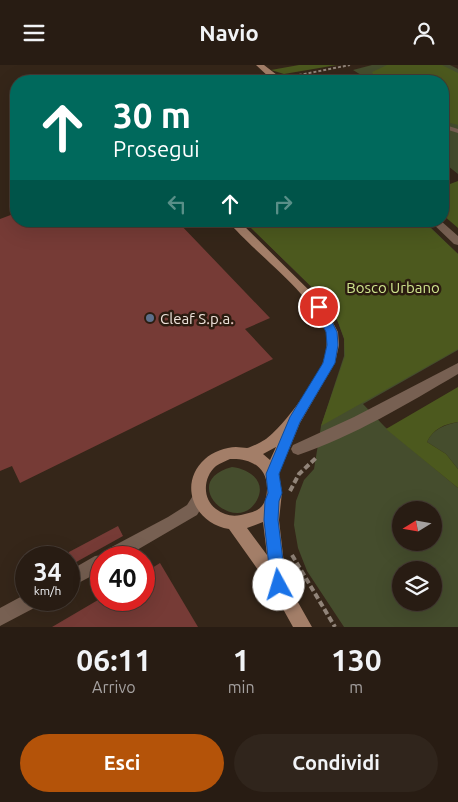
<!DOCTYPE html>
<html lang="it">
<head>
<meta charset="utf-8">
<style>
  body { margin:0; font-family:Ubuntu,sans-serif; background:#30251c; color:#f1f3f6; height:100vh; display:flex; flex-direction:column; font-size:19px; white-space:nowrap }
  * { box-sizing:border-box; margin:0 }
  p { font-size:16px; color:#a5a1a0 }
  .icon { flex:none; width:28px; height:28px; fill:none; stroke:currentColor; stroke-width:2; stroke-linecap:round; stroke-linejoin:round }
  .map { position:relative; height:562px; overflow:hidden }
  .sheet { display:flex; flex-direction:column; background:#281c13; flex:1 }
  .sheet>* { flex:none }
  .banner { position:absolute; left:10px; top:10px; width:439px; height:152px; border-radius:20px; box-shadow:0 5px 20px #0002,0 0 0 1px #443a33; background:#00695c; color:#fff; overflow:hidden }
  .needle { width:32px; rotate:259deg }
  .buttons { position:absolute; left:392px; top:436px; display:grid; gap:10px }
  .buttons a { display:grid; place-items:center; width:50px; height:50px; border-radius:50%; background:#281c13; box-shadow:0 5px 20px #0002,0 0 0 1px #443a33; font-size:25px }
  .speed { position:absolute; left:15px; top:481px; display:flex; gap:10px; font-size:25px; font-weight:700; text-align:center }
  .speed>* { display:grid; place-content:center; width:65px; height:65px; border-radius:50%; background:#281c13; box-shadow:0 5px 20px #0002,0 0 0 1px #443a33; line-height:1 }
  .speed small { font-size:12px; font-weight:400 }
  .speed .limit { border:8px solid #d22; background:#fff; color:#111 }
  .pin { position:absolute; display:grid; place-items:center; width:42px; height:42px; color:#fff; margin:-21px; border:2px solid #fff; border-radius:50%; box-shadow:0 1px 5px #0007 }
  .me { position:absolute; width:55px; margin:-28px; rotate:354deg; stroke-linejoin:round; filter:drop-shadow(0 0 4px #0008) }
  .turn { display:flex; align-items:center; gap:18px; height:105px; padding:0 20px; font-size:22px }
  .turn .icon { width:65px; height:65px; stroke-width:2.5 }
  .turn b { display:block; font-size:35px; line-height:42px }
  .lanes { display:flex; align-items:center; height:48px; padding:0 20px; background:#0003; justify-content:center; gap:25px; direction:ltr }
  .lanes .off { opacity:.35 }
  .eta { display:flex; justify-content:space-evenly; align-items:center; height:85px; text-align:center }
  .eta b { font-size:30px; font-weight:700; line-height:35px }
  .primary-button { display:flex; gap:10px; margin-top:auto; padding:10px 20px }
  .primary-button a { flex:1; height:58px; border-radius:30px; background:#b45309; color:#fff; font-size:20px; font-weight:700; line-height:58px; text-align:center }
  .primary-button a+a { background:#30251c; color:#f1f3f6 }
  header { display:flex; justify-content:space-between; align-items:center; height:65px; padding:0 20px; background:#281c13; font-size:22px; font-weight:700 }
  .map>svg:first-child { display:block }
  .green { fill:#454d2d; fill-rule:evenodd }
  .forest { fill:#4c591e }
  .building { fill:#763b36 }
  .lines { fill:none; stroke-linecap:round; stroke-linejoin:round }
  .path-far1 { stroke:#918479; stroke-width:2; stroke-dasharray:3 2; stroke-linecap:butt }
  .path { stroke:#918479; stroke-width:4; stroke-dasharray:6 3; stroke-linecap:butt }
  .lane { fill:#776052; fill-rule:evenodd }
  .street { fill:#776052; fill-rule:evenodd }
  .secondary { fill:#a37e68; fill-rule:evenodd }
  .route { fill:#1a73e8; stroke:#114b97 }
  .service-dot { fill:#5c6f8a; stroke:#2b1c10; stroke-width:2 }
  .labels { text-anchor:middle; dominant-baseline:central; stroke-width:5; stroke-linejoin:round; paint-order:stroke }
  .park-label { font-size:15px; fill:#cfe48d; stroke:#2b1c10 }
  .poi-label { font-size:15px; fill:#eee3db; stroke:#2b1c10; text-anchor:start }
</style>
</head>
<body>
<header><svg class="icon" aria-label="menu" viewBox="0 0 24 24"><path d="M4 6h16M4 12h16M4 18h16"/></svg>Navio<svg class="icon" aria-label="person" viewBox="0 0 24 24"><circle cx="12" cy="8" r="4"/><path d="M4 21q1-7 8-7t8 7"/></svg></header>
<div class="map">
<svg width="458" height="562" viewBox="0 0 458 562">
  <rect width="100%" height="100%" fill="#352619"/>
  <path class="green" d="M372 0H450L458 4V109L443 97 442 16H371L353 5Z
    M244 156H424L458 189V285L363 339 385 362 458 423V562H344L307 506 298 483 294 460 296 436 304 415 314 404 321 361 344 291V274L338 257 328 238ZM401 445H434V478H401ZM401 505H434V538H401Z
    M458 357V404L446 389 427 377C433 364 444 360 458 357Z
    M232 402C249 404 267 416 257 435 237 473 176 417 232 402Z"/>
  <path class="forest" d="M299 0H337L284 9 271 5Z
    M387 0H442L458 8V60L443 56 442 16H388L374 11 372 7Z
    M458 116V163L443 150 442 122Z
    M244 156H423L458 189V284L321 361 345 291 344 273 338 257 328 238Z
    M458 322V357C444 359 433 364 427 377L446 389 458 404V423L386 364Z"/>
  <path class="building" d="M16 148V156H177L270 253 245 264 273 294 20 418 12 401 0 406V154Z
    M118 461 123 471 69 501V487Z
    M160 498 198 562H52L98 535H144V508Z"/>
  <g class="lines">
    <path class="path-far1" d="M284 13 350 0"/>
    <path class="path" d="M290 426 299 409 317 392
      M292 490 335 562"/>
    <path class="lane" d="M442 59 458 64V68L442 63Z"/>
    <path class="street" d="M430 156H441L458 171V180L454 179Z
      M458 298V309C407 339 354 371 298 390L293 388 291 384 293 380 354 352Z
      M199 427 204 429 207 434 197 450 125 492H101V506L69 523V506L95 491 103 490 104 486 168 452 187 440 194 429Z
      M26 529V535H41L38 541 0 561V543Z"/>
    <path class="secondary" d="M256 0H264L277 10 279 16H271L270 13Z
      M228 156H239L323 239 338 267 339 280 335 298 300 358 279 409 282 427 279 455 286 516 312 562H293L273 526 229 464C195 459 177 419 205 394 212 387 226 382 236 382 239 382 244 383 247 383 251 382 257 379 261 377 279 369 316 316 323 297 326 288 328 276 326 267 316 232 252 186 228 156ZM276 382 270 395 263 389ZM230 394C249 393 267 401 267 423 267 429 266 436 262 441 257 447 249 448 241 450 232 452 224 450 216 444 202 434 203 412 216 401 220 398 226 396 230 394ZM263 457 267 490 247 463Z"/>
  </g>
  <path class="route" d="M319 238 323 239 337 267 338 280 335 298 300 357 279 409 282 428 279 436 278 455 286 520 284 526 279 528 273 526 271 520 264 455 265 436 268 428 266 409 290 352 323 298 327 280 326 267 313 242Z"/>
  <circle class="service-dot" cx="150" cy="253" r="5"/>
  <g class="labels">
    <g class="park-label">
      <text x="393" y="222">Bosco Urbano</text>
    </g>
    <g class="poi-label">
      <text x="160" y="253">Cleaf S.p.a.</text>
    </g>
  </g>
</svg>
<div class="buttons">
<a><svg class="needle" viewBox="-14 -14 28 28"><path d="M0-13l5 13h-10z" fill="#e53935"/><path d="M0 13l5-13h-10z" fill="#a5a1a0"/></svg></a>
<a><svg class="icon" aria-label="layers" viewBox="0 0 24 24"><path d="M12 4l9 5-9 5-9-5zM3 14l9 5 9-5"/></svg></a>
</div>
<div class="speed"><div>34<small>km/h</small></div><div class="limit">40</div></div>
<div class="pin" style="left:319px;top:242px;background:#d93025"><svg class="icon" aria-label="arrive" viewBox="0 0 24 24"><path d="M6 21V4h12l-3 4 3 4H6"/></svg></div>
<svg class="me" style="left:279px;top:520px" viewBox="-20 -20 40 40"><circle r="19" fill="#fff"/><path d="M0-13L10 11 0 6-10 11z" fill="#1a73e8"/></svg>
<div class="banner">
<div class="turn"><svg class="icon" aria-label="ahead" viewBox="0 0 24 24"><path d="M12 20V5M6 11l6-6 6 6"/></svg><div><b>30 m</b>Prosegui</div></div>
<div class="lanes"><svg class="icon off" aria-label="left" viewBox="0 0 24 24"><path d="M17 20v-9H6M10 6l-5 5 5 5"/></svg><svg class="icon" aria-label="ahead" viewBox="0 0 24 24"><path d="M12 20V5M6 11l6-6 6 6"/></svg><svg class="icon off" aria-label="right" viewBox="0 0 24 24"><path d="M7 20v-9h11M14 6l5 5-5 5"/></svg></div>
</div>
</div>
<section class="sheet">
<div class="eta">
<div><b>06:11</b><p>Arrivo</p></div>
<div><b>1</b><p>min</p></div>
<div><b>130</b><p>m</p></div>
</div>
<div class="primary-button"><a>Esci</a><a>Condividi</a></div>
</section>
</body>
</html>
